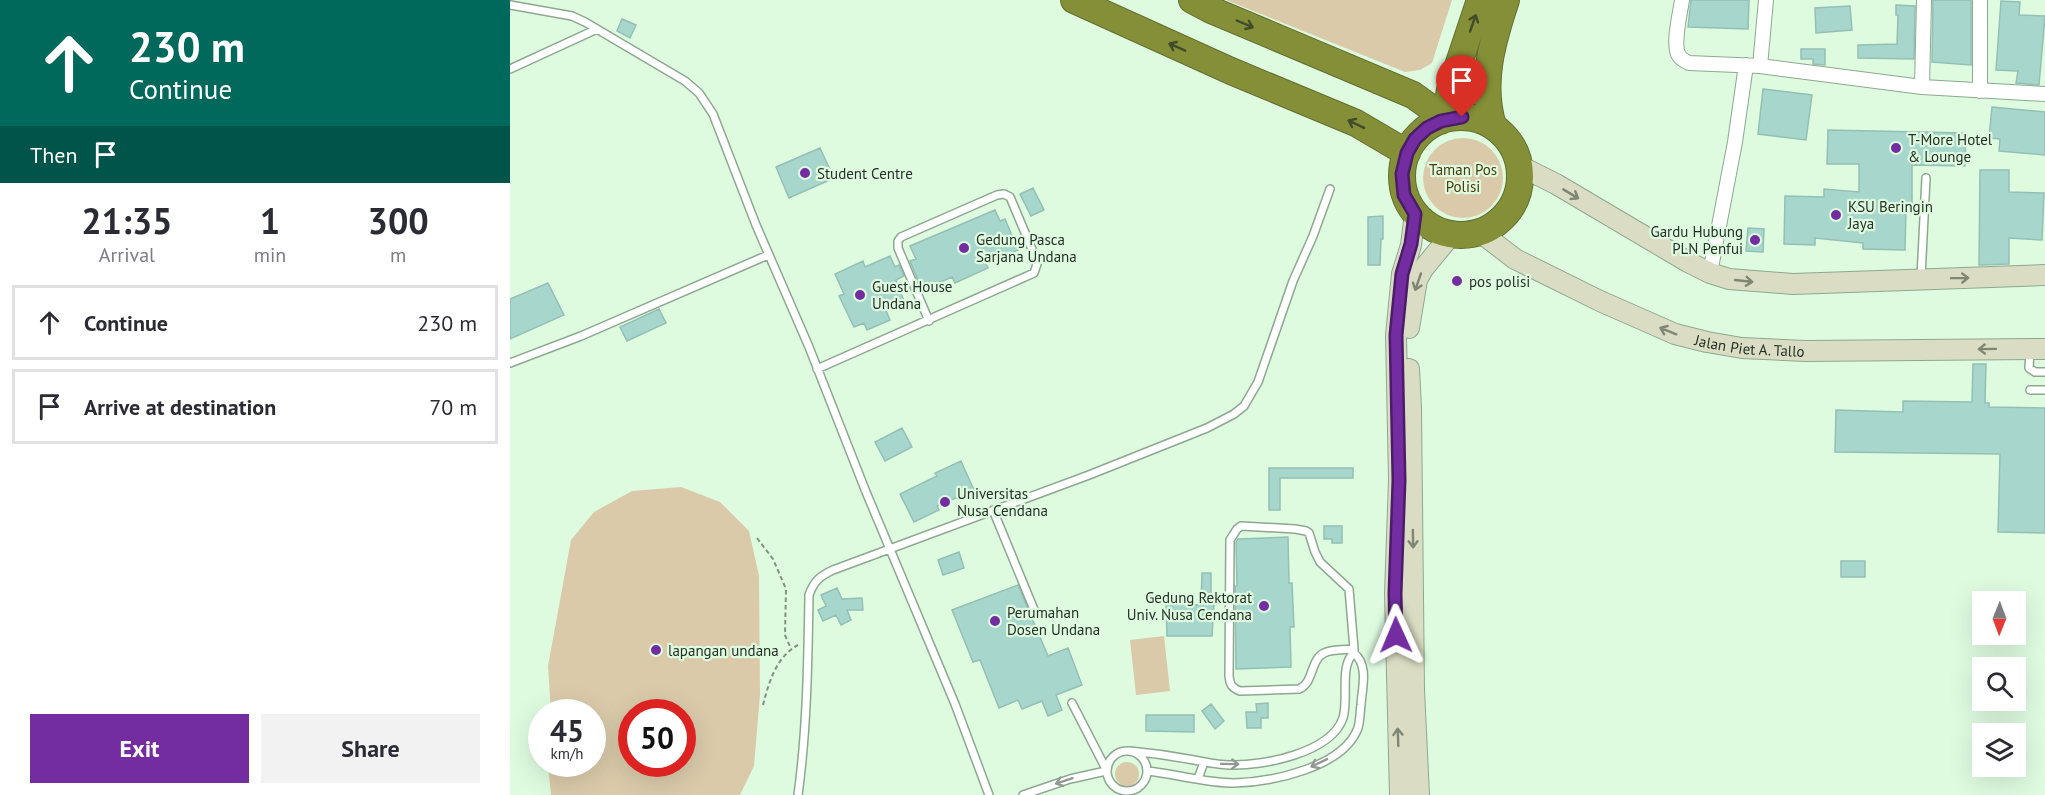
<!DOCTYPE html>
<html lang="en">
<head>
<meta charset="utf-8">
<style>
  body { margin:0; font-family:"PT Sans",sans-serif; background:#f2f2f3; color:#2b2b33; height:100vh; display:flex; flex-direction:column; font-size:22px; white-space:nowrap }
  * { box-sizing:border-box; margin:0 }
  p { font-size:20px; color:#7c7c81 }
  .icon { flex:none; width:33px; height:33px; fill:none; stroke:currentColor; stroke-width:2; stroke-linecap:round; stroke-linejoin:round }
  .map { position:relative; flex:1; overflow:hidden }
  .drawer { display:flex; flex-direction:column; background:#fff; width:510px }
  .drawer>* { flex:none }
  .guide { background:#00695c; color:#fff; overflow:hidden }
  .needle { width:39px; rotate:181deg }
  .tools { position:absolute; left:1462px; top:591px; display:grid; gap:12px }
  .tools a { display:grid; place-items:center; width:54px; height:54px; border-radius:0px; background:#fff; box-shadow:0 6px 24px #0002; font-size:30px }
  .speed { position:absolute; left:18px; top:699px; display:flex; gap:12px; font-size:30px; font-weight:700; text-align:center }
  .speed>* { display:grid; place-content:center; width:78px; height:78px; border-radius:50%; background:#fff; box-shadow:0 6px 24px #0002; line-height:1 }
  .speed small { font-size:15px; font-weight:400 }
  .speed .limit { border:9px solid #d22; background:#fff; color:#111 }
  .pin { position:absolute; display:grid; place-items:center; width:51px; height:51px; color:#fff; margin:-62px -26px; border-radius:50% 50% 50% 0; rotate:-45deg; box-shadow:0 0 6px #0007 }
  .pin .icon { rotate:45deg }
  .me { position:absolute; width:66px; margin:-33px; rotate:359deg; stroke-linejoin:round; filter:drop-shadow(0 0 4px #0008) }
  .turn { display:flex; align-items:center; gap:21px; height:126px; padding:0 30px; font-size:27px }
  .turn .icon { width:78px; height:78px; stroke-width:2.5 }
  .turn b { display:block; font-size:42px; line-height:51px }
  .then { display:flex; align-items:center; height:57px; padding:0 30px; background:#0003; gap:12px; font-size:22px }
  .eta { display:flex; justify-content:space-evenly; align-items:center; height:102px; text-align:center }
  .eta b { font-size:36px; font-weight:700; line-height:42px }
  .action { display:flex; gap:12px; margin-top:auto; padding:12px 30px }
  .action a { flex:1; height:69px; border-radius:0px; background:#732da1; color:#fff; font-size:24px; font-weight:700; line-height:69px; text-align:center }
  .action a+a { background:#f2f2f3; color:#2b2b33 }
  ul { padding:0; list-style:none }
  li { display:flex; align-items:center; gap:18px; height:75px; margin:0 12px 9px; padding:0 18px; border:3px solid #e1e1e2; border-radius:0px }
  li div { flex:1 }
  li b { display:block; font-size:22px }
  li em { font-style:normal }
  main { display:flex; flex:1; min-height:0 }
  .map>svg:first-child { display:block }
  .green { fill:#dacaaa; fill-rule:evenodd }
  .building { fill:#a7d7cc; stroke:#94bfb5; stroke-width:1.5 }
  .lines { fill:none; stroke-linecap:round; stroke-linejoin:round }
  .lane-casing { stroke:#8da890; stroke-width:10 }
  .street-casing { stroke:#8da890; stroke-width:16 }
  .secondary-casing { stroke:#8da890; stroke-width:22 }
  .highway-casing { stroke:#636e31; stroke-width:28 }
  .path { stroke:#7f9380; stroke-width:2; stroke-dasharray:4.5 3; stroke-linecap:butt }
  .lane { stroke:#fff; stroke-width:7 }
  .street { stroke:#fff; stroke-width:14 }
  .secondary { stroke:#daddc3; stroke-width:20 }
  .highway { stroke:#858f37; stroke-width:26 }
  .oneway { stroke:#424c2b }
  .oneway2 { stroke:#808674 }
  .oneway3 { stroke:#929892 }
  .route-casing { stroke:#4b1d69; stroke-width:15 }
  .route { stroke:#732da1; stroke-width:10 }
  .poi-dot { fill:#732da1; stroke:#defbe0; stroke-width:2 }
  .labels { text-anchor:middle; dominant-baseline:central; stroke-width:4.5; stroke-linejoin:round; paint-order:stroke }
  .poi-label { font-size:15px; fill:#253026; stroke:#defbe0; text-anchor:start }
  .park-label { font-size:15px; fill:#4c380b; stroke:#defbe0 }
  .street-label { font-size:15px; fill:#253026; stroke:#defbe0 }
</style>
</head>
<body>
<main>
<section class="drawer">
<div class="guide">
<div class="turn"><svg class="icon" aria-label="ahead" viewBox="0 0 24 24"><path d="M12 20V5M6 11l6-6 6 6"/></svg><div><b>230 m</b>Continue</div></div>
<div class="then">Then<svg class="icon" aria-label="arrive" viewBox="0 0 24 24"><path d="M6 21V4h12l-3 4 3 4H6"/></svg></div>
</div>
<div class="eta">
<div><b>21:35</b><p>Arrival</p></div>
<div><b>1</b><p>min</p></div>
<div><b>300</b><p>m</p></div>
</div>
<ul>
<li><svg class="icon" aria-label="ahead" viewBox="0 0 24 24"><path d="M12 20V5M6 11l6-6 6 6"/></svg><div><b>Continue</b></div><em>230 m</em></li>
<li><svg class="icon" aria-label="arrive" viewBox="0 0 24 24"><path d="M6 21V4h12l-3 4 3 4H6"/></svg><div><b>Arrive at destination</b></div><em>70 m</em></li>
</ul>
<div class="action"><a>Exit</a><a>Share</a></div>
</section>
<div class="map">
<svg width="1535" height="795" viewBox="0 0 1535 795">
  <rect width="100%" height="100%" fill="#defbe0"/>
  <path class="green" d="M716 0H942L922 63 910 70 895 72Z
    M913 178a40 40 0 1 1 80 0a40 40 0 1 1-80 0Z
    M171 487 210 502 239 531 249 576 250 695 244 766 230 795H41L38 764H82V712H41L38 666 61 540 84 512 122 491ZM172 712V764H122V712Z
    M654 636 660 691 626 695 620 640Z
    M605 774a12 12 0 1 1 24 0a12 12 0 1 1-24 0Z"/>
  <path class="building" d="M1181 0H1239L1238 29 1178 27Z
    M1423 0H1461V65L1422 62Z
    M1491 1 1510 2 1509 15 1535 16 1529 85 1506 83 1508 71 1486 70Z
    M1386 5 1405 6 1404 59 1348 58V45L1387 44 1388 15H1386Z
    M1340 6 1342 30 1306 33 1305 8Z
    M112 19 126 25 120 38 107 31Z
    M1291 49H1315V65L1303 64V59H1291Z
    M1253 89 1302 95 1296 140 1248 134Z
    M1482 107 1535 112V155L1489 151 1490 139 1479 138Z
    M1318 130 1456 133 1455 166 1402 165V210H1396L1395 250 1353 249V243L1305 238V245L1274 244 1275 196 1314 197V189L1349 192V164H1317Z
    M310 148 324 178 279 198 266 167Z
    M1470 170H1499V192L1534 193 1532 240 1499 238V264L1469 265Z
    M523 188 534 210 521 216 510 194Z
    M485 210 490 221 495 219 508 250 476 264 478 268 445 283 442 277 412 290 400 261 406 259 400 246Z
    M873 216V239H871L870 265H858V217Z
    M1238 228 1254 229 1253 252 1236 251Z
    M380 256 385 267 389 265 394 276 386 280 394 301 375 308 380 320 357 330 354 323 344 327 329 296 334 294 325 274 353 261 355 267Z
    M38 283 54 315 0 339V299Z
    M149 309 156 323 117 341 110 327Z
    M1463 364H1476L1475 403H1479V407L1535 408V533L1488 532 1490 454 1325 452 1326 410 1393 412V401L1462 402Z
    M392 428 402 447 375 461 365 442Z
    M451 461 464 490 427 506 429 510 404 522 390 494 427 476 425 473Z
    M759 468H843V478H770V510H759Z
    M814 526H832V543H822V539H814Z
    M778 537 779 583H782L784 627H780L781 667 726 669 725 586H727L726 542 728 539Z
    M449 552 454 568 433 575 428 560Z
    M1331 561H1355V577H1331Z
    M692 573H701V605H704L702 636H657L656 604 691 605Z
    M508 585 538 656 558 648 572 685 546 695 552 710 538 716 532 701 512 709 508 700 489 708 470 660 463 662 442 610Z
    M327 588 332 599 352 598 353 610H337L341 620 331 625 326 615 313 621 308 610 316 606 311 595Z
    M758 703V718H751V728H737L736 712H747L746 704Z
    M701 704 714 721 705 729 692 711Z
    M636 715H684V732L636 731Z"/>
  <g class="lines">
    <defs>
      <path id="lane" d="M0 5 62 16 75 22 175 81 189 93 203 114 246 225 299 347 356 492 445 704 479 795
        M0 69 87 29
        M1411 277 1416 178
        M1520 351 1519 368 1525 372H1535
        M0 363 71 336 258 255
        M307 369 524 273 527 264 524 254 500 197 494 194 487 195 391 237 388 241V248L419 321
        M1520 390H1535
        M483 510 525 612
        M844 653V649L839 589 810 562 805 552 799 533 796 531 785 529 731 526 727 529 720 540 719 676C720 685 722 688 730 691L789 689C804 683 800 660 814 653 822 649 835 650 844 649
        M562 703 596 769
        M597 771a20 20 0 1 1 40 0a20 20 0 1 1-40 0Z
        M620 751C642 753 663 756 684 760 696 762 708 765 720 765 753 766 821 753 833 718 839 699 829 665 844 653 859 666 852 687 851 705 850 712 850 721 848 728 833 768 761 782 724 783 695 783 666 774 637 771
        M688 779 694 762
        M288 795C297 729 298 662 299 595 304 581 310 576 323 570L579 475 697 428 724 414 734 406 748 382 783 281 803 236 820 189
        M513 795 560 779 596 771"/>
      <path id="street" d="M1172 0C1170 14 1163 42 1168 54 1170 59 1175 61 1179 63L1250 66 1256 0
        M1250 66 1412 87 1535 94
        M1412 87 1414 0
        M1470 91V0
        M1200 273 1225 142 1236 65"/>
      <g id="secondary">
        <path d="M1010 166 1046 184 1178 262 1200 273 1219 279 1283 284 1535 275"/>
        <path id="s1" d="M970 232 1005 259 1090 301 1165 334 1197 342 1232 348 1295 351 1535 349"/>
        <path d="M899 328 907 280 913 269 941 235"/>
        <path d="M899 369 901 408 904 690 909 795"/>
        <path d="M890 795 885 594 889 480 886 335 892 274 901 245 905 214"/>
      </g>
      <path id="highway" d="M564 0 721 71 846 123 897 153
        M682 0 699 9 903 95 921 108 931 121
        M892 176a59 59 0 1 1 118 0a59 59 0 1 1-118 0Z
        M935 119 940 90 970 0
        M983 126C970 83 982 42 996 0"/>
    </defs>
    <use href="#lane" class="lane-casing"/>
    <use href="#street" class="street-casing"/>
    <use href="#secondary" class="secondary-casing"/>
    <use href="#highway" class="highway-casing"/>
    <path class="path" d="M247 538 263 559 276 589 275 635 281 649
      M253 705C259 682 266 657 288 645"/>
    <use href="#lane" class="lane"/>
    <use href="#street" class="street"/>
    <use href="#secondary" class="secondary"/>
    <use href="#highway" class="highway"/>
  </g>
  <defs><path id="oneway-shaft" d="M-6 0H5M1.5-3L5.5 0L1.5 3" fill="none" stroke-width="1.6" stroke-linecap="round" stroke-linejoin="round" transform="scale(1.5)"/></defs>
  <g class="oneway">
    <use href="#oneway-shaft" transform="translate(963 23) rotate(-71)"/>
    <use href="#oneway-shaft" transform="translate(735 24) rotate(23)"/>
    <use href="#oneway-shaft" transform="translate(667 47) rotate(-156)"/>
    <use href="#oneway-shaft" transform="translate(846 124) rotate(-154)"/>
  </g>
  <g class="oneway2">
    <use href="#oneway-shaft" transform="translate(1061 194) rotate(31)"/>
    <use href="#oneway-shaft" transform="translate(1450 278) rotate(-1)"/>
    <use href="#oneway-shaft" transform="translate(1234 281) rotate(6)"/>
    <use href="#oneway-shaft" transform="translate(908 282) rotate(109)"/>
    <use href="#oneway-shaft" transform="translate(1158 331) rotate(-158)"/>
    <use href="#oneway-shaft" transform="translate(1477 349) rotate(179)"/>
    <use href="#oneway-shaft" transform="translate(903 539) rotate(89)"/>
    <use href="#oneway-shaft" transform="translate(888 737) rotate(-92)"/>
  </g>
  <g class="oneway3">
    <use href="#oneway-shaft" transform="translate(809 763) rotate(154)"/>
    <use href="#oneway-shaft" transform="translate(720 764) rotate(1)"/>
    <use href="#oneway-shaft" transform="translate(554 781) rotate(162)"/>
  </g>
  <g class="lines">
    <defs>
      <path id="route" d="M886 635 885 594 889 480 886 335 892 274 901 244 905 214 894 195 892 174 897 153 905 139 917 128 931 121 952 117"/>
    </defs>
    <use href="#route" class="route-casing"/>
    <use href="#route" class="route"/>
  </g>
  <g class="poi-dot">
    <circle cx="1386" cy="148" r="6"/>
    <circle cx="295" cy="173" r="6"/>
    <circle cx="1326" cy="215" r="6"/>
    <circle cx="1245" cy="240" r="6"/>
    <circle cx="454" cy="248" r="6"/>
    <circle cx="947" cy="281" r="6"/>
    <circle cx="350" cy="295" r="6"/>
    <circle cx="435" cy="502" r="6"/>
    <circle cx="754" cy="606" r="6"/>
    <circle cx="485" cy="621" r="6"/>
    <circle cx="146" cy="650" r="6"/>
  </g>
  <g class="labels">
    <g class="poi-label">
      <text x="1398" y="139">T-More Hotel<tspan x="1398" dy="17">&amp; Lounge</tspan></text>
      <text x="307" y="173">Student Centre</text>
      <text x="1338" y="206">KSU Beringin<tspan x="1338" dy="17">Jaya</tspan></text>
      <text x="1233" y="231" text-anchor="end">Gardu Hubung<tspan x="1233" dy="17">PLN Penfui</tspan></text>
      <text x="466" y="239">Gedung Pasca<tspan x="466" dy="17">Sarjana Undana</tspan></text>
      <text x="959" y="281">pos polisi</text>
      <text x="362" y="286">Guest House<tspan x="362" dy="17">Undana</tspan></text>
      <text x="447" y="493">Universitas<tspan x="447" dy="17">Nusa Cendana</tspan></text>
      <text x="742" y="597" text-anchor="end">Gedung Rektorat<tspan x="742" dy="17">Univ. Nusa Cendana</tspan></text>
      <text x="497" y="612">Perumahan<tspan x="497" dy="17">Dosen Undana</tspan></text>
      <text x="158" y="650">lapangan undana</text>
    </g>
    <g class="park-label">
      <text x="953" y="169">Taman Pos<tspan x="953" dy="17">Polisi</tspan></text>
    </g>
    <g class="street-label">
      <text stroke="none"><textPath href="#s1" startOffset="297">Jalan Piet A. Tallo</textPath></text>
    </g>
  </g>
</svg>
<div class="tools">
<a><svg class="needle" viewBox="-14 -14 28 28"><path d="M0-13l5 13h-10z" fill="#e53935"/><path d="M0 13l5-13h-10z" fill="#7c7c81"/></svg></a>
<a><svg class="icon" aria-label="search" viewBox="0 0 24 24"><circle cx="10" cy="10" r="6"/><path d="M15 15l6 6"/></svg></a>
<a><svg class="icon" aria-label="layers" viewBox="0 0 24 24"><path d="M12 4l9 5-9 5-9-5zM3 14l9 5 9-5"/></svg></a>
</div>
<div class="speed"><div>45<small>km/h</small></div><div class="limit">50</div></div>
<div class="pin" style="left:952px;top:117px;background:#d93025"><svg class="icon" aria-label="arrive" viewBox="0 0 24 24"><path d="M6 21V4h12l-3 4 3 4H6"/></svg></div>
<svg class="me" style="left:886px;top:635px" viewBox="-20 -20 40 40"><path d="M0-17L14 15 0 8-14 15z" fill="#732da1" stroke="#fff" stroke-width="4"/></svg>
</div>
</main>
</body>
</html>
